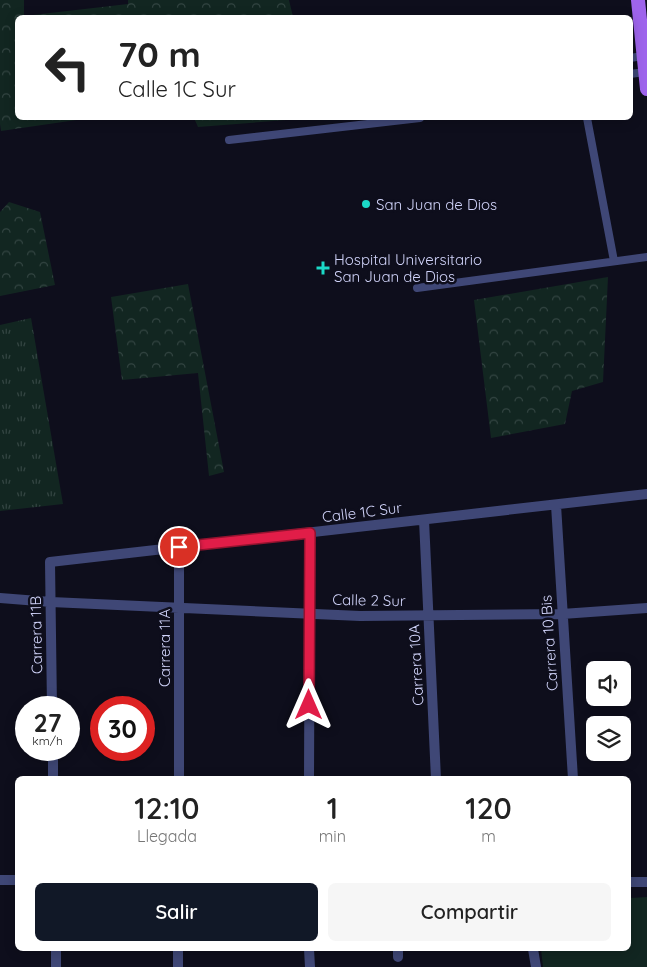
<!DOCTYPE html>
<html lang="es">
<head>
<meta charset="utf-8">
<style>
  body { margin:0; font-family:Quicksand,sans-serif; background:#f6f6f6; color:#222; height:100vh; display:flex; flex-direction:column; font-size:19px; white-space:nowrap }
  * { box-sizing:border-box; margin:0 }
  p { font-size:16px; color:#767676 }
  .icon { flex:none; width:28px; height:28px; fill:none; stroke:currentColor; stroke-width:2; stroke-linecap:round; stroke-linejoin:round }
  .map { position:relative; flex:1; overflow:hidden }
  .details { position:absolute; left:15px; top:776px; width:616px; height:175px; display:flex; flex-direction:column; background:#fff; border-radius:8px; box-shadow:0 2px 12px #0003 }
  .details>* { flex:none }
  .hud { position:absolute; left:15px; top:15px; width:618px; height:105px; border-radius:8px; box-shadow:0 2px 12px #0003; background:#fff; color:#222; overflow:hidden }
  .fabs { position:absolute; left:586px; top:661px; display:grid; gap:10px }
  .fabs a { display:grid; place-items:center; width:45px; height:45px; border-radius:8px; background:#fff; box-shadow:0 2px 12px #0003; font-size:25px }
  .speed { position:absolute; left:15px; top:696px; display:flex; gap:10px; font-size:25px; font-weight:700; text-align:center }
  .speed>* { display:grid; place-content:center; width:65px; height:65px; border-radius:50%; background:#fff; box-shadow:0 2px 12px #0003; line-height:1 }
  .speed small { font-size:12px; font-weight:400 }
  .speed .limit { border:8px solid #d22; background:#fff; color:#111 }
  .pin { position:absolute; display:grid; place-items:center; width:42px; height:42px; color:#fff; margin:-21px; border:2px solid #fff; border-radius:50%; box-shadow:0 1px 5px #0007 }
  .me { position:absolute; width:55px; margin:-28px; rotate:0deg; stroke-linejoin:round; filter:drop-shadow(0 0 4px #0008) }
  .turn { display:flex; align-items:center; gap:18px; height:105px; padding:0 20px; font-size:22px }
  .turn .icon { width:65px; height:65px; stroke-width:2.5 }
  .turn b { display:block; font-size:35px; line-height:42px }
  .eta { display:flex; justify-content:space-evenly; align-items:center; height:85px; text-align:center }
  .eta b { font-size:30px; font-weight:600; line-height:35px }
  .cta { display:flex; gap:10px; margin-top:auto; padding:10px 20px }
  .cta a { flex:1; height:58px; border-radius:8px; background:#111827; color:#fff; font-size:20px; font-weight:600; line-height:58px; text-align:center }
  .cta a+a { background:#f6f6f6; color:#222 }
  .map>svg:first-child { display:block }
  .grass { fill:url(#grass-tufts) }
  .forest { fill:url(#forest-crowns) }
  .park { fill:#122621 }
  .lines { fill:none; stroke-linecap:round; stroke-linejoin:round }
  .service { stroke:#3f4776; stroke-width:8 }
  .minor { stroke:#3f4776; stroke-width:10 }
  .primary { stroke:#9e64ec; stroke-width:14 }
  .route-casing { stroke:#92132f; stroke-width:12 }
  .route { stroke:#e11d48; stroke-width:9 }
  .poi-dot { fill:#1bd9c7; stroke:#0e0e1c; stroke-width:2 }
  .labels { text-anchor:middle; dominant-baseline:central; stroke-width:5; stroke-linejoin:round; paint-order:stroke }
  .poi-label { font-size:15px; fill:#d0d3f9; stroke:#0e0e1c; text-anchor:start }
  .street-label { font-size:15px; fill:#d0d3f9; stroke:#0e0e1c }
</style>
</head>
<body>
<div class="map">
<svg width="647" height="967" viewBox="0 0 647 967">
  <defs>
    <pattern id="grass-tufts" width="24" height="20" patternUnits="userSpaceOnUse" patternTransform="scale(1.25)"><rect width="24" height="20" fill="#122621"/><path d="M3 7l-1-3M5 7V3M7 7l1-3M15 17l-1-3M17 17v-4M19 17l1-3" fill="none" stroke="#334542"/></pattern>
    <pattern id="forest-crowns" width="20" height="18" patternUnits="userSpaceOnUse" patternTransform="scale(1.25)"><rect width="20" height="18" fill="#122621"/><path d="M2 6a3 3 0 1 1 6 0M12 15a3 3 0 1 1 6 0" fill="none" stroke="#334542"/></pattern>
  </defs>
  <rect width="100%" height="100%" fill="#0e0e1c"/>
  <path class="grass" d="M31 318 63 504 0 511V325Z"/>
  <path class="forest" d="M0 0H24V16L128 4V0H289L293 17 18 18V118H90L1 131 0 124Z
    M194 118H311L198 127Z
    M9 202 40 212 55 285 0 296V212Z
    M608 277 603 382 572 391 565 424 491 438 474 300Z
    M188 284 224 472 209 476 198 373 122 380 111 297Z"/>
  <path class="park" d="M647 897V967H543L541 949H629V898Z"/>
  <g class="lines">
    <path class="service" d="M630 58 643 56
      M630 74 645 72
      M587 118 614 261
      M229 140 420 118
      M417 288 647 257"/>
    <path class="minor" d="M556 505 573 779
      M424 520 436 779
      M0 598 51 602 360 616 562 614 647 608
      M52 708 50 562 647 494
      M53 750V779
      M179 779V547
      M309 779 310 533
      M0 880H18
      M629 882H647
      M56 949V967
      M309 949 310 967
      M533 949 536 967
      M398 957V949
      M178 967V949"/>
    <path class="primary" d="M638 0 647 89"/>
  </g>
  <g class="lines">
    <defs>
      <path id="route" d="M179 547 310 533 309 705"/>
    </defs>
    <use href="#route" class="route-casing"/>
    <use href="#route" class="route"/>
  </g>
  <g class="poi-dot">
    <circle cx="366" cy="204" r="5"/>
    <path d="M320.5 260.5h5v5h5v5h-5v5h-5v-5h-5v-5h5z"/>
  </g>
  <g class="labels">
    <g class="poi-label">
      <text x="376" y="204">San Juan de Dios</text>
      <text x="334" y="259">Hospital Universitario<tspan x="334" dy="17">San Juan de Dios</tspan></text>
    </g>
    <g class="street-label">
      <text transform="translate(362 512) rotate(-7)">Calle 1C Sur</text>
      <text transform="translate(369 600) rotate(1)">Calle 2 Sur</text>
      <text transform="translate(36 635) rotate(-91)">Carrera 11B</text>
      <text transform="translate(549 643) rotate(-94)">Carrera 10 Bis</text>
      <text transform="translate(164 648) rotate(-90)">Carrera 11A</text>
      <text transform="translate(416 665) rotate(-93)">Carrera 10A</text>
    </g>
  </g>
</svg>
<div class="fabs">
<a><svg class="icon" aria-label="sound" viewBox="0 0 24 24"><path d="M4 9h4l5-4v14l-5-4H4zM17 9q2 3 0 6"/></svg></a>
<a><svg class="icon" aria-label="layers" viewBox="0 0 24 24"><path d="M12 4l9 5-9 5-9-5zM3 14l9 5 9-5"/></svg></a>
</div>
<div class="speed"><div>27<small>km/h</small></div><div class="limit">30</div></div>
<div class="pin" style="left:179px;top:547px;background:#d93025"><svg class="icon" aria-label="arrive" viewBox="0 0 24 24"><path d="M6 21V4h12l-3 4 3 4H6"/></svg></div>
<svg class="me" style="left:309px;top:705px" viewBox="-20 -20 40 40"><path d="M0-17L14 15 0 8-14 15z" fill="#e11d48" stroke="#fff" stroke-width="4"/></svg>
<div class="hud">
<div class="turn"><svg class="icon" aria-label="left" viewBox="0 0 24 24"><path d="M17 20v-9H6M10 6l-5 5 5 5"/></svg><div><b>70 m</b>Calle 1C Sur</div></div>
</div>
<section class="details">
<div class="eta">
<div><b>12:10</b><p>Llegada</p></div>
<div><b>1</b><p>min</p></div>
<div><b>120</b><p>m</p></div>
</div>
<div class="cta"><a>Salir</a><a>Compartir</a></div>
</section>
</div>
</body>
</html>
